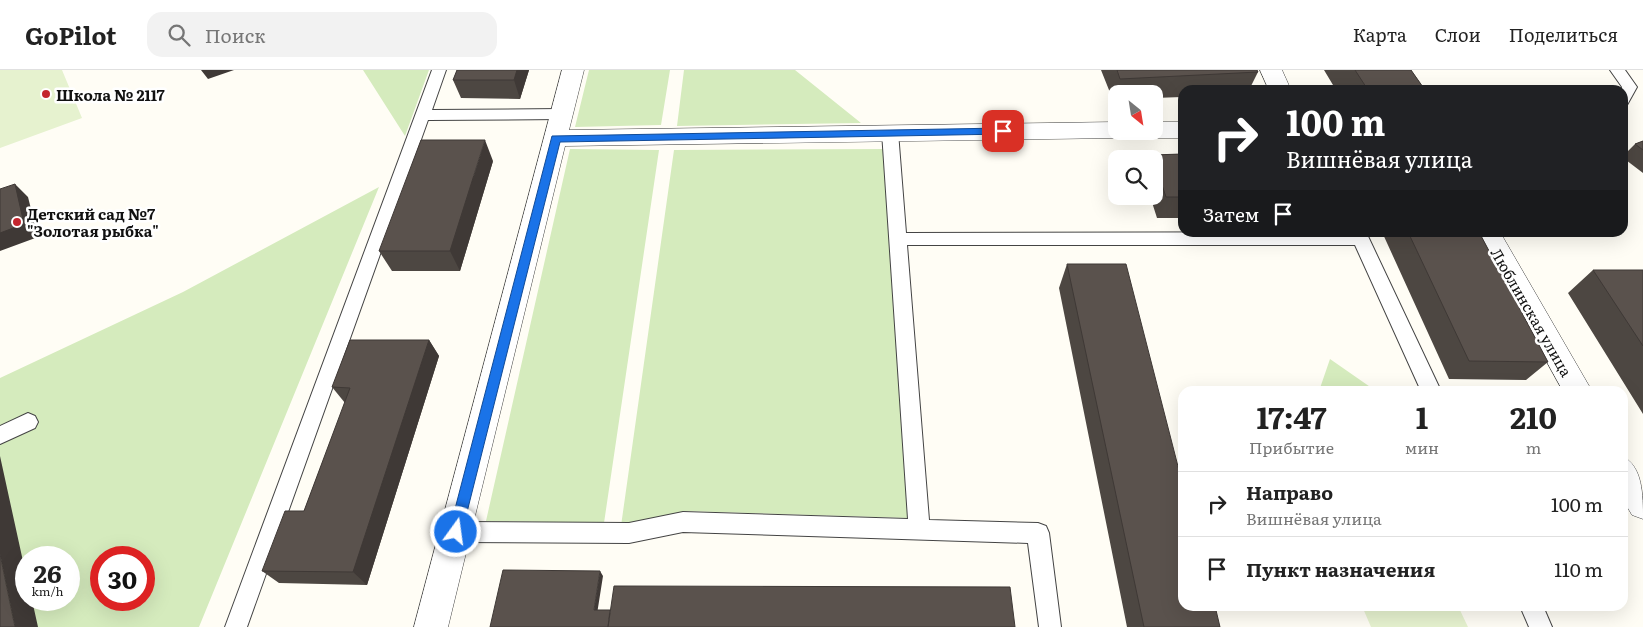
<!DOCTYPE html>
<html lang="ru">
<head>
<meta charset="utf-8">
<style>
  body { margin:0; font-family:Literata,serif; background:#f2f2f2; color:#222; height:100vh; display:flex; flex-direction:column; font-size:19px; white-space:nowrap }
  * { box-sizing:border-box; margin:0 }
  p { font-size:16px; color:#767676 }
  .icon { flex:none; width:28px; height:28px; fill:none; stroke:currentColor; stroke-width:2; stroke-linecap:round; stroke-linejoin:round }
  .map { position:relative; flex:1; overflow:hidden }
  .panel { position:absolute; left:1178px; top:316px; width:450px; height:225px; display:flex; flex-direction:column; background:#fff; border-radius:15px; box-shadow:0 5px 20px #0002 }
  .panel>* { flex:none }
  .banner { position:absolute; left:1178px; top:15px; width:450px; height:152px; border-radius:15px; box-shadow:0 5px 20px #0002; background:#202124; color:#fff; overflow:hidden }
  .needle { width:32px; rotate:150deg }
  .controls { position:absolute; left:1108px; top:15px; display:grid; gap:10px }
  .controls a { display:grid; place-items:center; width:55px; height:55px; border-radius:10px; background:#fff; box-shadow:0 5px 20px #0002; font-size:25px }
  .speed { position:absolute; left:15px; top:476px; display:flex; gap:10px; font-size:25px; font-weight:700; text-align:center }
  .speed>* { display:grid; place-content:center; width:65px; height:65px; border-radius:50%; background:#fff; box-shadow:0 5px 20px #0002; line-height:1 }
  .speed small { font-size:12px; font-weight:400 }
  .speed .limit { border:8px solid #d22; background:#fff; color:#111 }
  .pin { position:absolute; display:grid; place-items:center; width:42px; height:42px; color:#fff; margin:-21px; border-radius:10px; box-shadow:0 2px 8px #0006 }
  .me { position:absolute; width:55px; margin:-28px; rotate:14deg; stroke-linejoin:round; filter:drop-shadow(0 0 4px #0008) }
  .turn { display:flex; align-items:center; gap:18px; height:105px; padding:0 25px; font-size:22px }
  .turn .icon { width:65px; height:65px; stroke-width:2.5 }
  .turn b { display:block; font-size:35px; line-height:42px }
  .then { display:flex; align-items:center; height:48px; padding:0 25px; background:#0003; gap:10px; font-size:19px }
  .eta { display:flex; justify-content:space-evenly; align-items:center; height:85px; text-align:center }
  .eta b { font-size:30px; font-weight:700; line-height:35px }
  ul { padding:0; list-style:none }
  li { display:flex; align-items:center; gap:15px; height:65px; padding:0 25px; border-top:1px solid #e0e0e0 }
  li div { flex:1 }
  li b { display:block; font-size:19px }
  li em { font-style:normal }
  header { display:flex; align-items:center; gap:30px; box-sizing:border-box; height:70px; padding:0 25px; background:#fff; border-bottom:1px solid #e0e0e0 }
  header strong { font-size:24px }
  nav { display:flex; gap:28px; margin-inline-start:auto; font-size:18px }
  .search { width:350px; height:45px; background:#f2f2f2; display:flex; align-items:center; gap:12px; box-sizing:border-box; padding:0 18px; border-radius:15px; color:#767676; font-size:19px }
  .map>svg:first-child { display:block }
  .green { fill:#d5ebbd; fill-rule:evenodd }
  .pitch { fill:#e6f2cf }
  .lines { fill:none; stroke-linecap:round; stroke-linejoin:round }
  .service-casing { stroke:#444; stroke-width:2 }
  .minor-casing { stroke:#444; stroke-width:1 }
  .service { fill:#fff; fill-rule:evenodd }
  .minor { fill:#fff; fill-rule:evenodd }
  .wall { fill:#4d4742 }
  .shaded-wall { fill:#3f3936 }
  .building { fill:#5a524d; stroke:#3f3936 }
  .route { fill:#1a73e8; stroke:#114b97 }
  .poi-dot { fill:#c4262e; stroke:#fff; stroke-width:2 }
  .labels { text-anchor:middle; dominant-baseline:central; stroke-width:5; stroke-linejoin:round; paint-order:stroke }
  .poi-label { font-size:15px; font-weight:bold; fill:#111; stroke:#fff; text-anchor:start }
  .street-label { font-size:15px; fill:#111; stroke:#fff }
</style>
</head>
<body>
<header>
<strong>GoPilot</strong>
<div class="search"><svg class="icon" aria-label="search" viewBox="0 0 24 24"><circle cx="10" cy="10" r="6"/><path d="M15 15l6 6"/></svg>Поиск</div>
<nav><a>Карта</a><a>Слои</a><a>Поделиться</a></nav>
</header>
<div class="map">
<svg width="1643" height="557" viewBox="0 0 1643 557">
  <rect width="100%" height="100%" fill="#fffdf5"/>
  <path class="green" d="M363 0H429L405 66Z
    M589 0H670L661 55 575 57Z
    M684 0H795L861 53 677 56Z
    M570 79 659 80 604 453 486 451Z
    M887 79 908 448 686 441 621 456 674 80Z
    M379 117 199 557H0V308L183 222ZM26 488H69V530H26ZM101 488H144V530H101Z
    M1330 289 1376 321H1319Z"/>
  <path class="pitch" d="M0 0H62L82 48 0 78Z
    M1362 536H1458L1468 557H1371Z"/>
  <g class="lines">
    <defs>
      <path id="service" d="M432 0H446L432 40 562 39 567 40 570 44 567 48 562 49 428 50 247 557H225Z
        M1610 0H1625L1637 17 1627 35 1622 36V20H1621L1622 17Z
        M890 57 896 58 898 62 906 163 1366 162 1441 321H1421L1355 175H907L929 450 1038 453 1046 456 1049 463 1061 557H1039L1028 473 683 462 629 473 456 472 448 469 445 462 448 455 456 452 629 453 683 442 908 449 882 62 884 58Z
        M28 343 35 346 38 352 35 358 0 374V356Z
        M1520 536H1543L1552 557H1529Z"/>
      <path id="minor" d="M562 0H584L569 60 1116 52V61H1127L1124 65 1116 68 565 76 448 557H414Z
        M1260 0H1282L1291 20H1269Z
        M1154 52H1182V68H1154L1146 65 1143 61H1154Z
        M1475 162H1500L1592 321H1563Z
        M1622 386C1643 396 1643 425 1643 449L1632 445 1622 428Z"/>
    </defs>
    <use href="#service" class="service-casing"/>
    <use href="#minor" class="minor-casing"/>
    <use href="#service" class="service"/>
    <use href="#minor" class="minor"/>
  </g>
  <path class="wall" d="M457 0H529L520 29 461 28 453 10Z
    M1101 0H1257L1258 2 1249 20H1182V27L1154 28V24H1116V30H1113Z
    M1324 0H1411L1425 20H1336Z
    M1643 71V103L1622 87 1635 74Z
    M1182 84V148H1157L1150 126H1154V89H1151L1152 85Z
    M493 91 460 201H392L379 181Z
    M1382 162H1479L1548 292 1526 310 1449 309Z
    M1067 194 1220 557H1127L1059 218Z
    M1593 200H1643V344L1568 223Z
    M429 270 439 286 367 515 279 513 262 501 304 441 345 333 332 317Z"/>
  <path class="shaded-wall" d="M201 0H234L208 9Z
    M517 0H529L520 29 514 10Z
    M485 70 493 91 460 201 450 181Z
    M15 114 28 127 38 167 0 181V163Z
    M429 270 439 286 367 515 353 502Z
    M0 386 26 505V530H32L38 557H15L0 484Z
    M600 501 603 506 597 544 594 540Z"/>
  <path class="building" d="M457 0H517L514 10H453Z
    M1117 0H1257L1258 2 1120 9Z
    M1355 0H1411L1425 20H1368Z
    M421 70H485L450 181H379Z
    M1643 71V80L1635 74Z
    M1182 84V127H1166L1152 85Z
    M15 114 24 154 0 163V119Z
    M1408 162H1479L1548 292 1469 291Z
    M1067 194H1126L1182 412V536H1215L1220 557H1144Z
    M1593 200H1643V276Z
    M350 270H429L353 502 262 501 285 441H304L350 318 332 317Z
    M0 484 15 557H0Z
    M503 500 600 501 594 540H610L608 557H490Z
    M614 516 1010 517 1015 557H608Z"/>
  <path class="route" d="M1003 58 1006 59V64L560 72 462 462 460 466 456 468 451 466 449 462 552 66Z"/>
  <g class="poi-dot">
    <circle cx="46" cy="24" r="5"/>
    <circle cx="17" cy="152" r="5"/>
  </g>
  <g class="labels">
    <g class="poi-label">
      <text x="56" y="24">Школа № 2117</text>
      <text x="27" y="143">Детский сад №7<tspan x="27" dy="17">"Золотая рыбка"</tspan></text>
    </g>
    <g class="street-label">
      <text transform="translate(1532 242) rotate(60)">Люблинская улица</text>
    </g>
  </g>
</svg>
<div class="controls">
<a><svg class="needle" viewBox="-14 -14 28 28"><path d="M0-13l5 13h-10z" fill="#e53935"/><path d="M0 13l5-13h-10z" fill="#767676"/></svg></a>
<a><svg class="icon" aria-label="search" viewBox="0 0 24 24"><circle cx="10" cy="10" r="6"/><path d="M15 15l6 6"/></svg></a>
</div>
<div class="speed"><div>26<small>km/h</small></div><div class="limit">30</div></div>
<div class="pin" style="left:1003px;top:61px;background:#d93025"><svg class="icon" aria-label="arrive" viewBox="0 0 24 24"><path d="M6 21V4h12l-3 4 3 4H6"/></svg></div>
<svg class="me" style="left:456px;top:462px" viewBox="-20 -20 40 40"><circle r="17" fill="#1a73e8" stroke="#fff" stroke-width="3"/><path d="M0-11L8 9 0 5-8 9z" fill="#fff"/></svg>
<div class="banner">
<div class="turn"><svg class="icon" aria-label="right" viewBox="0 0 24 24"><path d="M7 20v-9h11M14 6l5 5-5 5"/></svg><div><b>100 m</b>Вишнёвая улица</div></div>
<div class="then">Затем<svg class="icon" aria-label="arrive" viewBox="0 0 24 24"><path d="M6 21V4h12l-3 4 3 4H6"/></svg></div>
</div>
<section class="panel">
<div class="eta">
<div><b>17:47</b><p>Прибытие</p></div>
<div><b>1</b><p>мин</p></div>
<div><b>210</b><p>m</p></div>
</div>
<ul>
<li><svg class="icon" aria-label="right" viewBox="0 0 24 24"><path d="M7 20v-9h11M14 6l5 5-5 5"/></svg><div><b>Направо</b><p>Вишнёвая улица</p></div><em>100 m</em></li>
<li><svg class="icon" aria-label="arrive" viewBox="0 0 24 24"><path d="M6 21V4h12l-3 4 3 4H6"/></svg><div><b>Пункт назначения</b></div><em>110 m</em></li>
</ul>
</section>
</div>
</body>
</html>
